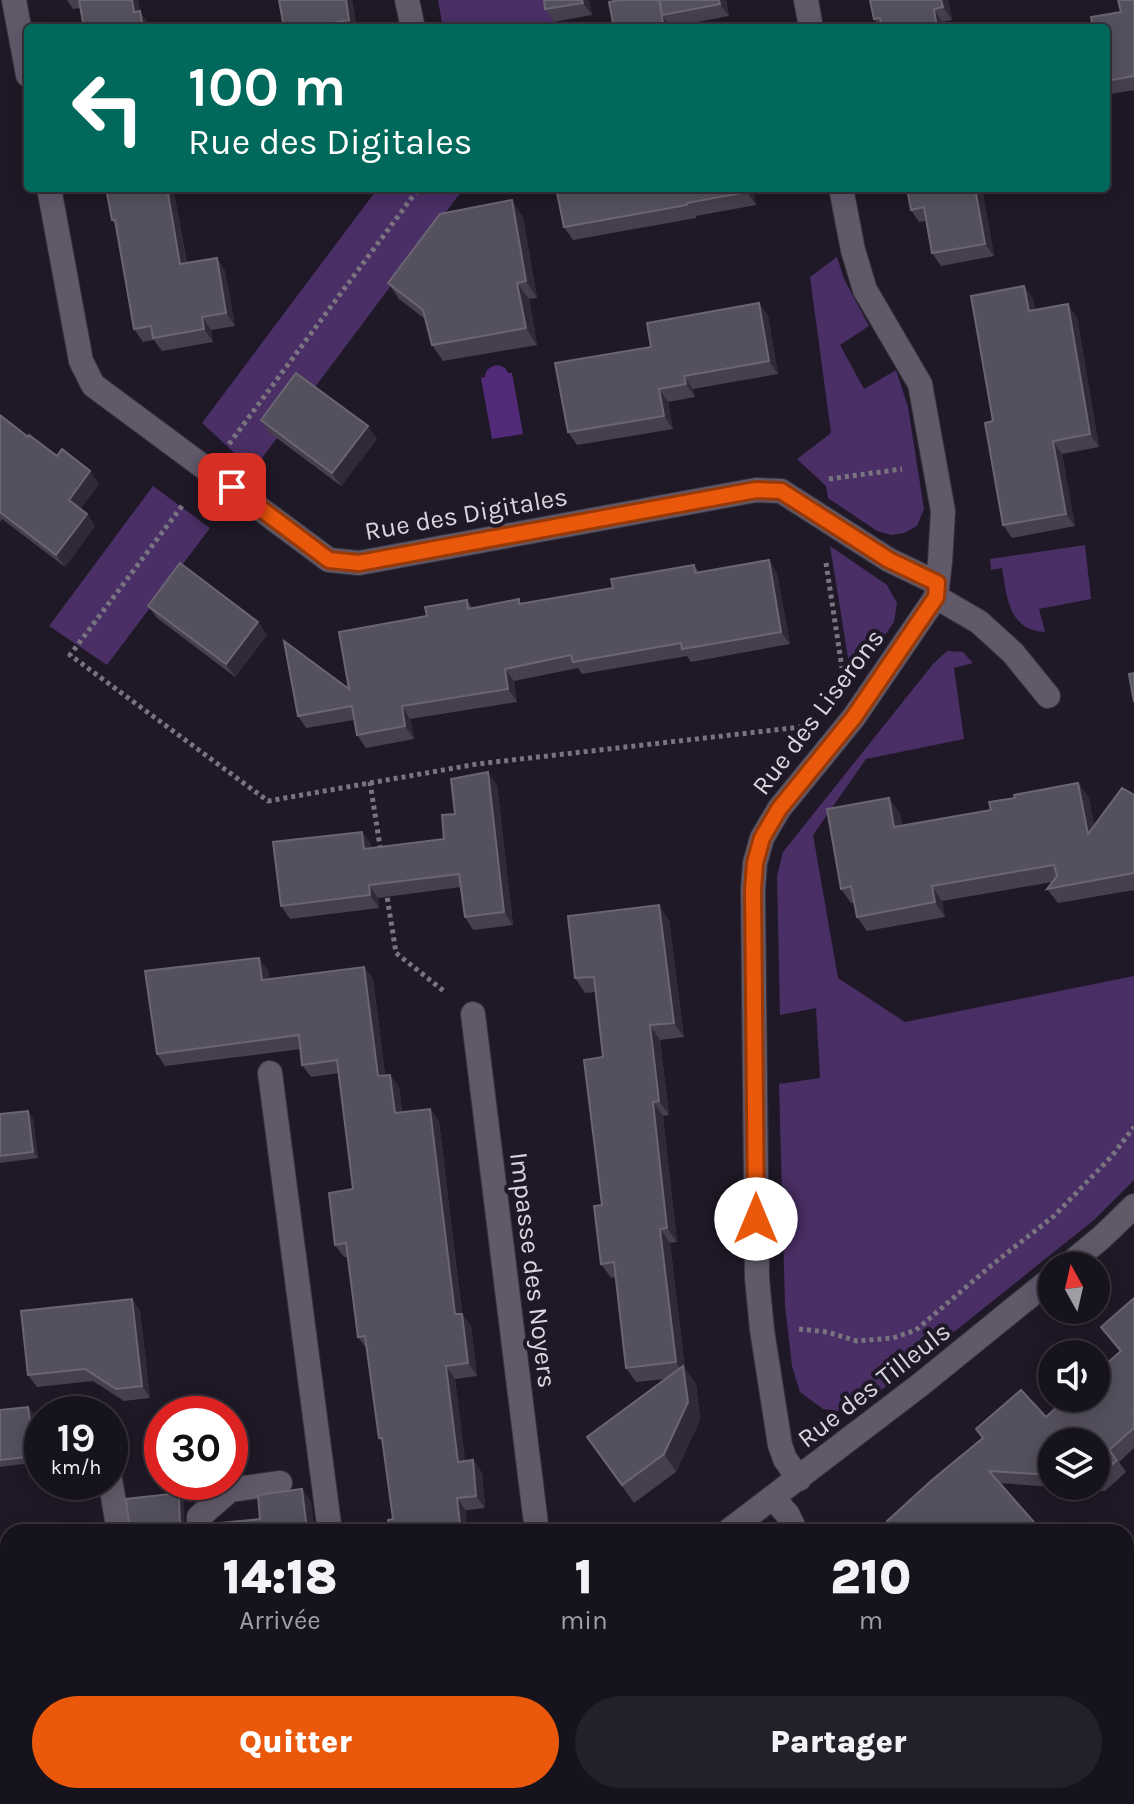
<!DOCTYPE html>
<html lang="fr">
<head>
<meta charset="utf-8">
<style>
  body { margin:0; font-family:Karla,sans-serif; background:#24202a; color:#f1f3f6; height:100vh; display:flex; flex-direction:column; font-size:30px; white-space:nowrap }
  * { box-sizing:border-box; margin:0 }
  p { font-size:26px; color:#9e9ea4 }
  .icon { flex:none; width:44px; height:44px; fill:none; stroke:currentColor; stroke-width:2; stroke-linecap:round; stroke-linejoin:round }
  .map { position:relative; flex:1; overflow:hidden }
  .sheet { position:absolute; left:0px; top:1524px; width:1134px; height:280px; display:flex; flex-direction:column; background:#17131d; border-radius:24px 24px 0 0; box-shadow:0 4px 20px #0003,0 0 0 2px #36323b }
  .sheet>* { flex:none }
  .top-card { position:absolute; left:24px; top:24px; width:1086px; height:168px; border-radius:8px; box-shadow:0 4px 20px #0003,0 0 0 2px #36323b; background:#00695c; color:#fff; overflow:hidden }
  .needle { width:52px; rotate:352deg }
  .fabs { position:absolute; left:1038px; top:1252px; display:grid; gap:16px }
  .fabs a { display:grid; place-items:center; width:72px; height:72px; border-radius:50%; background:#17131d; box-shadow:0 4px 20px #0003,0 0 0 2px #36323b; font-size:40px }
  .speed { position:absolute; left:24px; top:1396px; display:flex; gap:16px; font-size:40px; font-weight:700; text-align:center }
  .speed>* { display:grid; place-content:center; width:104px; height:104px; border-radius:50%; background:#17131d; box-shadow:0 4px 20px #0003,0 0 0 2px #36323b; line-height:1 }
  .speed small { font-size:20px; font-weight:400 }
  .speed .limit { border:12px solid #d22; background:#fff; color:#111 }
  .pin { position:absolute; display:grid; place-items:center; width:68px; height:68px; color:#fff; margin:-34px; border-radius:16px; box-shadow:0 4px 12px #0006 }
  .me { position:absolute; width:88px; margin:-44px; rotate:0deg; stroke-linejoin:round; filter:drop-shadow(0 0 6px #0008) }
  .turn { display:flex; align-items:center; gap:28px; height:168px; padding:0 32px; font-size:36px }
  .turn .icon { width:104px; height:104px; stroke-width:2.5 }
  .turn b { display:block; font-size:56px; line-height:68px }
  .eta { display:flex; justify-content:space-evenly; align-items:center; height:136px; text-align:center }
  .eta b { font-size:48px; font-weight:800; line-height:56px }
  .action { display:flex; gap:16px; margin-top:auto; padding:16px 32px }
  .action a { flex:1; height:92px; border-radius:48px; background:#ea580c; color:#fff; font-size:32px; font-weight:800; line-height:92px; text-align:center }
  .action a+a { background:#24202a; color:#f1f3f6 }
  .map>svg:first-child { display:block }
  .green { fill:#492f65 }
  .water { fill:#512a78 }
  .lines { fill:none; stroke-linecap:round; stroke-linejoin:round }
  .lane-casing { stroke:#37333d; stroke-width:26 }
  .street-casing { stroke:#37333d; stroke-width:26 }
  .path { stroke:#797480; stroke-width:5; stroke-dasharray:4 4; stroke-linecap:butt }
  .lane { stroke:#60596a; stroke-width:24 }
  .street { stroke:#60596a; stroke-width:24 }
  .wall { fill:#453f4e; fill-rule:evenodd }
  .shaded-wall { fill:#2f2938 }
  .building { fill:#55505e; stroke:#6a6572; stroke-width:2 }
  .route-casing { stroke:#983908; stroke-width:20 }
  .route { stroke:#ea580c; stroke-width:14 }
  .labels { text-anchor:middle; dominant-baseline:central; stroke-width:8; stroke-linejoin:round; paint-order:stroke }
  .street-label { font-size:26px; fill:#dad6e0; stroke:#1f1927 }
</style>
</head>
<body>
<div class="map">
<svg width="1134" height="1804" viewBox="0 0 1134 1804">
  <rect width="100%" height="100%" fill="#1f1927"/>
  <path class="green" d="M438 0H550L555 28H443Z
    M378 188H464L253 470 202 423Z
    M837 257 844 279 869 326 840 345 864 389 896 370 908 407 924 509 917 526 904 533 891 535 877 531 828 498 826 486 797 459 831 433 810 277Z
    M153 486 210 528 107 665 49 626Z
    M1085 545 1091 599 1039 609 1045 632C1008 630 1007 596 1002 568L991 570 990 559Z
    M830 546 887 585 897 603 894 622 852 682Z
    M947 651 963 652 973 663 954 668 964 739 866 759 813 835 838 978 905 1022 1134 976V1180L1094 1220 874 1396 856 1407 838 1411 823 1409 800 1392 792 1366 785 1305 779 1084 820 1078 816 1008 780 1015 777 876 783 852 933 664Z"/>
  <path class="water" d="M498 365 505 368 508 373H512L523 434 492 439 481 378 485 377C485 369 491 366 498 365Z
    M720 1796H770L776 1804H718L715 1800Z"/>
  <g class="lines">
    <defs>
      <path id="lane" d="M270 1073 330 1532
        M110 1479 119 1532
        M200 1532 199 1517 230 1490 280 1483
        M151 1796 152 1804
        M233 1796 234 1804"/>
      <path id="street" d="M14 0 28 75
        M407 0 413 28
        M806 0 811 28
        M49 188 81 361 93 385 329 560 359 563 756 490 781 491 889 560 937 583
        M936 597 979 622 1013 653 1048 696
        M473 1014 537 1532
        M1067 1266 1102 1237 1134 1206
        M799 1479 785 1459 780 1445 762 1330 757 1278 753 890 755 863 762 838 779 809 854 717 936 597 940 562 943 511 920 384 865 290 853 250 841 188
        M773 1498 788 1515 796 1532
        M727 1532 920 1385 1052 1278
        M873 1796 875 1804
        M352 1804 362 1796"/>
    </defs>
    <use href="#lane" class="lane-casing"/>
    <use href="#street" class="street-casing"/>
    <path class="path" d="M229 444 419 188
      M829 479 902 469
      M182 506 70 655 268 801 477 764 801 727
      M826 563 842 668
      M370 782 381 853
      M386 890 396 953 445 992
      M799 1329 827 1332 857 1341 893 1338 916 1330 993 1264 1054 1216 1111 1157 1134 1127"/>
    <use href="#lane" class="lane"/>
    <use href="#street" class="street"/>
  </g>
  <path class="wall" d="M67 0H138L140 12 149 24 150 28H84L80 8 73 9Z
    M352 0 357 28H284Z
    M544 0H589L592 15 554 22 545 9Z
    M620 0H726L729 16 671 27Z
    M870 0H948L952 20 942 22 944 28H880L874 19Z
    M1134 0V90L1111 94 1106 87V28Z
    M173 188 187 263 217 258 225 271 235 326 211 330 213 342 162 351 154 340 143 342 134 329 116 225 112 220Z
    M556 188H753L756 205 696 216V218L573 240 564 227Z
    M903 188H982L994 256 941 266 932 253 926 221 919 222 911 210 908 194Z
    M523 217 537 298 529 299 537 345 443 361 432 345 425 319 399 299 388 283Z
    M1024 286 1033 299 1035 310 1077 317 1099 447 1062 454 1075 526 1012 538 1003 525 993 421Z
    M759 303 768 316 778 374 693 389 695 397 668 402 673 429 577 445 568 432 651 347Z
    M0 416 28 437 99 484 80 509 87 514 95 526 65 567 2 519 0 522Z
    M261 420 377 439 341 486 270 433Z
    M694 565 699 572 777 573 790 644 691 662 687 656 582 674 578 668 514 681 517 702 410 719 414 739 366 748 357 735 354 720 306 728 298 716 349 689 427 616 467 600 472 608 519 599 521 603 613 588Z
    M148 606 258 622 267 635 235 677 157 618Z
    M1078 783 1089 798 1094 826 1134 795V890L1058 903 1047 889 1053 882 942 901 945 917 867 931 857 917 854 903H851L841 889 900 813 902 825 991 810 1015 798Z
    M497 785 513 925 473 930 465 917 461 887 378 898 379 908 290 919 281 906 371 844V848L444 839 455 814Z
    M669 920 684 1037 660 1040 669 1115 663 1116 677 1242 670 1243 685 1369 696 1384 700 1420 676 1472 634 1503 587 1437 666 1379 636 1382 626 1368 616 1277 611 1278 601 1264 603 1057 596 992 585 993 575 978Z
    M364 967 373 979 385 1075H390L399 1087 402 1112 430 1109 439 1121 462 1314 471 1326 477 1376 455 1379 465 1461 473 1460 482 1473 485 1508 393 1519 383 1443 379 1438 367 1349 358 1337 348 1257H344L335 1245 353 1189 339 1073 311 1077 302 1065 301 1049 165 1066 157 1054 268 970 269 979Z
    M0 1114 33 1118 38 1158 0 1163Z
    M1134 1298V1448L1119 1462 1126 1472 1105 1491 1000 1483 1042 1532H894L887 1521 982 1438 976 1429 1046 1417 1120 1352 1101 1327ZM1052 1442H1096V1486H1052Z
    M132 1299 140 1311 150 1398 124 1401 93 1381 37 1387 28 1375Z
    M28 1407 33 1413 39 1462 0 1467V1410Z
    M1134 1606V1712L1126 1719V1613Z"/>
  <path class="shaded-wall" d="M132 0H138L140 12 149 24 150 28H143L134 12Z
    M346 0H352L357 28H355L349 20Z
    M582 0H589L592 15 583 3Z
    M659 0 662 15 671 28H664Z
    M719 0H726L729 16 720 4Z
    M941 0H948L952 20 943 7Z
    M934 9 942 22 944 28H937Z
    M167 188H173L189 277 180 264Z
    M746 188H753L756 205 747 192Z
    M975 188H982L994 256 985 244Z
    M512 200 523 217 537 298 526 281Z
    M217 258 225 271 235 326 226 313Z
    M517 283 529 299 537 345 526 328Z
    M1024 286 1033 299 1037 324 1029 311Z
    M759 303 768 316 778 374 769 361Z
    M1068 304 1077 317 1099 447 1090 434Z
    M202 317 211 330 213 342 204 329Z
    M684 376 693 389 695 397 686 384Z
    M659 389 668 402 673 429 664 416Z
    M368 426 377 439 341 486 332 473Z
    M1053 441 1062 454 1075 526 1066 514Z
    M90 471 99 484 77 512 69 500Z
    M87 514 95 526 65 567 56 555Z
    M769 560 777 573 790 644 781 632Z
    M258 622 267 635 235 677 226 664Z
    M505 669 514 681 517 702 508 689Z
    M402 706 410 719 414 739 405 726Z
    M488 772 497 785 513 925 504 912Z
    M1078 783 1089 798 1098 849 1088 834Z
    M889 798 900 813 905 841 894 827Z
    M362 832 371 844 373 862 364 849Z
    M369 885 378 898 379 908 370 895Z
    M932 886 942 901 945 917 935 902Z
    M659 905 669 920 684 1037 674 1023Z
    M259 958 268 970 271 992 262 980Z
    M364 967 373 979 387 1089 378 1076Z
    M650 1025 660 1040 669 1115 659 1101Z
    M390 1075 399 1087 404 1125 395 1113Z
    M653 1102 663 1116 677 1242 667 1228Z
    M430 1109 439 1121 463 1327 455 1314Z
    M28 1111 33 1118 38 1158 33 1152Z
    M660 1229 670 1243 685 1369 696 1384 700 1420 676 1472 664 1454 684 1374 676 1362Z
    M132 1299 140 1311 150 1398 142 1386Z
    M462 1314 471 1326 477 1376 468 1363Z
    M446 1366 455 1379 467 1474 458 1462Z
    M28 1407 33 1413 39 1462 35 1456Z
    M473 1460 482 1473 485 1508 476 1496Z
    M302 1489 311 1501 315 1532H312L306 1522Z
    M179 1493 184 1499 185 1532H182L180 1526Z
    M457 1498 466 1511 468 1532H461Z"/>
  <path class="building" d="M79 0H132L134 12 140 11 143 28H84Z
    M279 0H346L349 20 320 25V28H284Z
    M544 0H582L583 3 545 9Z
    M620 0H659L664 28H614L609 2Z
    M660 0H719L720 4 662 15Z
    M870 0H941L943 7 934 9 937 28H882L880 18 874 19Z
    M1118 0H1134V76L1106 81V28H1093L1091 17 1121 12Z
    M106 188H167L180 264 217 258 226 313 202 317 204 329 153 338 151 326 134 329 115 220H112Z
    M556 188H746L747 192 687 203V205L564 227Z
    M907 188H975L985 244 932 253 924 207 911 210Z
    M512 200 526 281 517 283 526 328 432 345 423 310 388 283 440 214Z
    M1024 286 1029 311 1068 304 1090 434 1053 441 1066 514 1003 525 985 423 993 421 971 296Z
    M759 303 769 361 684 376 686 384 659 389 664 416 568 432 555 363 651 347 647 323Z
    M296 373 368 426 332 473 261 420Z
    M0 415 28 437 29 435 57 456 62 449 90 471 69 500 87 514 56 555 0 512Z
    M769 560 781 632 682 649 681 643 573 662 571 655 505 669 508 689 402 706 405 726 357 735 352 706 298 716 284 641 349 689 339 632 427 616 425 607 467 600 468 609 519 599V604L613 588 611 579 636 575 694 565 695 573Z
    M180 563 258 622 226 664 148 606Z
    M1134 673V702L1129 674Z
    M488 772 504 912 465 917 459 874 369 885 370 895 281 906 273 842 362 832 364 849 444 839 442 815 455 814 451 779Z
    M1078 783 1088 834 1122 788 1134 795V873L1047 889 1057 876 1054 865 932 886 935 902 857 917 851 886 841 889 827 809 889 798 894 827 991 810 989 802 1015 798 1014 795Z
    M659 905 674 1023 650 1025 659 1101 653 1102 667 1228 660 1229 676 1362 626 1368 614 1262 601 1264 594 1206 602 1205 584 1060 603 1057 594 977 575 978 568 916Z
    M259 958 262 980 364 967 378 1076 390 1075 395 1113 430 1109 455 1314H462L468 1363 446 1366 458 1462 473 1460 476 1496 457 1498 461 1532H389L388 1520 393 1519 382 1438H379L365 1336 358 1337 346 1243 335 1245 329 1193 353 1189 337 1060 302 1065 299 1035 157 1054 145 971Z
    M28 1111 33 1152 0 1156V1114Z
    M1134 1298V1410L1133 1411 1134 1412V1428L1109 1450 1117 1460 1096 1478V1442H1052V1475L989 1471 1040 1529 1037 1532H896L887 1521 932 1480 983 1438 976 1429 1021 1390 1046 1417 1067 1398H1096V1373L1121 1351 1101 1327Z
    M132 1299 142 1386 116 1389 85 1369 28 1375 21 1311Z
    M683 1366 688 1402 664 1454 622 1485 587 1437Z
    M28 1407 35 1456 0 1460V1410Z
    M302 1489 306 1522 310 1529 315 1532H211L210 1524 260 1519 258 1495Z
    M179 1493 180 1526 182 1532H130L126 1499Z
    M1134 1606V1691L1126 1699V1613Z
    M459 1796H513L517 1801 523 1796H628L633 1802 642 1796 648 1804H448Z"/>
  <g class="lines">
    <defs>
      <path id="route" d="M232 487 329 560 359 563 756 490 781 491 889 560 937 583 936 597 854 717 779 809 762 838 755 863 753 890 756 1219"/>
    </defs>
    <use href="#route" class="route-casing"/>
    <use href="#route" class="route"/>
  </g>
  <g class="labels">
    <g class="street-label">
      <text transform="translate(466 514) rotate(-10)">Rue des Digitales</text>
      <text transform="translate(818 712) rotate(-53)">Rue des Liserons</text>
      <text transform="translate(533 1270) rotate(83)">Impasse des Noyers</text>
      <text transform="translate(874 1385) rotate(-38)">Rue des Tilleuls</text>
    </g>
  </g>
</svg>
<div class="fabs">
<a><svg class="needle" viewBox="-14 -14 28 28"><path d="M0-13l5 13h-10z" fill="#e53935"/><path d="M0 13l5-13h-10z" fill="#9e9ea4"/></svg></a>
<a><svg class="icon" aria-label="sound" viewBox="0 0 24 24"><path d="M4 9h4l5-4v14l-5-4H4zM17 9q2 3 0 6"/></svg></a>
<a><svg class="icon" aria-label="layers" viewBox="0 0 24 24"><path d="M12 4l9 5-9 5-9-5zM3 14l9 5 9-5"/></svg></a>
</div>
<div class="speed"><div>19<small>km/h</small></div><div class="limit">30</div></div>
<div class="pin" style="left:232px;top:487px;background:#d93025"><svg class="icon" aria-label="arrive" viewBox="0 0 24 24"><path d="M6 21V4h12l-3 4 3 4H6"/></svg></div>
<svg class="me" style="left:756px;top:1219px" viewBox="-20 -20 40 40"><circle r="19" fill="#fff"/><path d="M0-13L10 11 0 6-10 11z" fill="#ea580c"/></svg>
<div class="top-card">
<div class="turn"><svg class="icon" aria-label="left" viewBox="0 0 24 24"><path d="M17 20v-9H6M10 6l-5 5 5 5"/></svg><div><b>100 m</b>Rue des Digitales</div></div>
</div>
<section class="sheet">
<div class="eta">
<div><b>14:18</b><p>Arrivée</p></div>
<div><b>1</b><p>min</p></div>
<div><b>210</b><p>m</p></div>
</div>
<div class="action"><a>Quitter</a><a>Partager</a></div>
</section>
</div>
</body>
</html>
